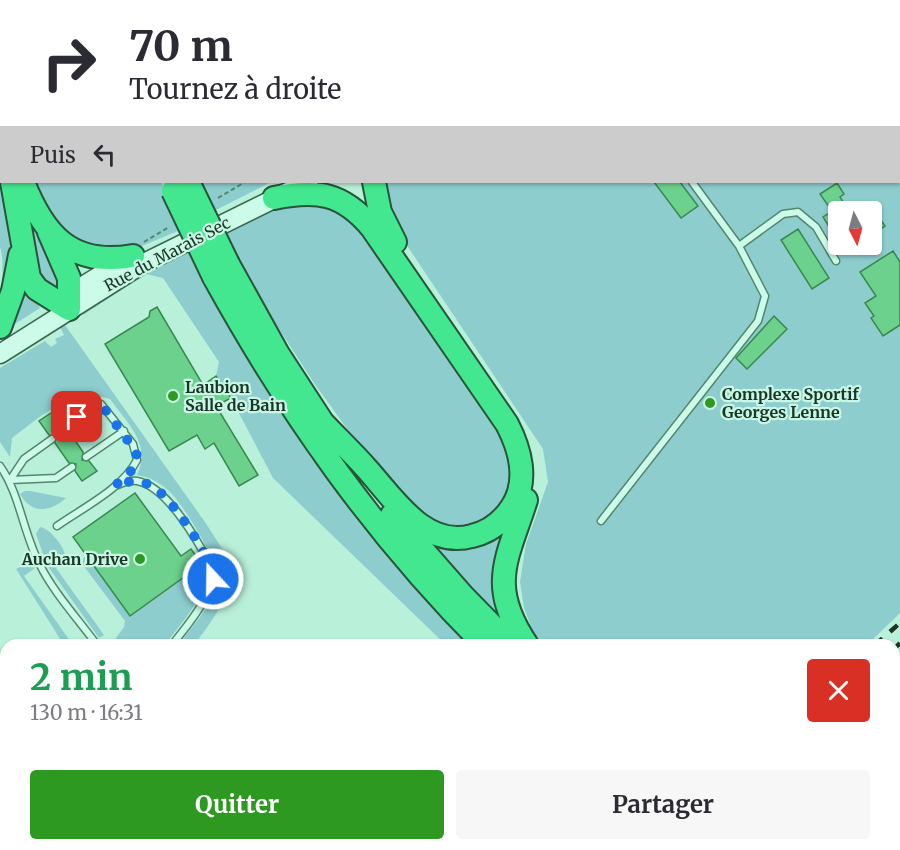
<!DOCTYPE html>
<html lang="fr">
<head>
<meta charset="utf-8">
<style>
  body { margin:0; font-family:Merriweather,serif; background:#f7f7f7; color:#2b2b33; height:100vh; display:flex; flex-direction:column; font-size:22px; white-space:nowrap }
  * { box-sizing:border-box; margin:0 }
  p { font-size:20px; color:#7c7c81 }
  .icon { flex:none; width:33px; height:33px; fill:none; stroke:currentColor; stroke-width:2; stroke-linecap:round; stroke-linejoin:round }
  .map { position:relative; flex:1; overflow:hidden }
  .sheet { position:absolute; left:0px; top:639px; width:900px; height:212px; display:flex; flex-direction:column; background:#fff; border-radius:18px 18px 0 0; box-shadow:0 2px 4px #0004 }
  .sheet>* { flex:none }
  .hud { position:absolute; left:0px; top:0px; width:900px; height:183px; box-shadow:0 2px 4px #0004; background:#fff; color:#2b2b33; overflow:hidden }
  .needle { width:39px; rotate:174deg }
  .buttons { position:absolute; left:828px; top:201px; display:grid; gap:12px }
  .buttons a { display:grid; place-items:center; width:54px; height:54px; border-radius:6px; background:#fff; box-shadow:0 2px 4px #0004; font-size:30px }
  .pin { position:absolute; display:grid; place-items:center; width:51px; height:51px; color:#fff; margin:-26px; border-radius:12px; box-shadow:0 3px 9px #0006 }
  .me { position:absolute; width:66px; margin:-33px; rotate:339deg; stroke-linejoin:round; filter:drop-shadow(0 0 4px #0008) }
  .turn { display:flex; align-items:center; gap:21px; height:126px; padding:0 30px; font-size:27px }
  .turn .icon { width:78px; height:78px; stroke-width:2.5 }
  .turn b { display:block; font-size:42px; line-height:51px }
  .then { display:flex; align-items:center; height:57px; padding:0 30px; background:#0003; gap:12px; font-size:22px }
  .round { display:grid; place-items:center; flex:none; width:63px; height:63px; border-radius:6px; background:#f7f7f7 }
  .summary { display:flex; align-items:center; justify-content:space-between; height:102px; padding:0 30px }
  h1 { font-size:36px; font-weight:700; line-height:45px; color:#1e9e55 }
  .action { display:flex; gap:12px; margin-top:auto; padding:12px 30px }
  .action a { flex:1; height:69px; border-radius:6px; background:#2d9920; color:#fff; font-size:24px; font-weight:700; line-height:69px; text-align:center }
  .action a+a { background:#f7f7f7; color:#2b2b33 }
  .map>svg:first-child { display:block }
  .green { fill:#8dcdce; fill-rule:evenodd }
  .building { fill:#6cd18d; stroke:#388850; stroke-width:1.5 }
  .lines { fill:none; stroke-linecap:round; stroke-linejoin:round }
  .lane-casing { stroke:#53876a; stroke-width:9 }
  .street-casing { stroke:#53876a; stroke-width:15 }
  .secondary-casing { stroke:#37694b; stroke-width:21 }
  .highway-casing { stroke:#285439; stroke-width:26 }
  .path { stroke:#53876a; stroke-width:2; stroke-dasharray:4.5 3; stroke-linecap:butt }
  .lane { stroke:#ccfbe9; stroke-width:6 }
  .street { stroke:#ccfbe9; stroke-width:12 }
  .secondary { stroke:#ccfbe9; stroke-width:18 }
  .highway { stroke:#42e78f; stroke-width:22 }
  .rail { stroke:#193524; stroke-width:4.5; stroke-dasharray:10 10; stroke-linecap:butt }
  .highway-bridge-casing { stroke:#285439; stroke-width:26; stroke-linecap:butt }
  .highway-bridge { stroke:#42e78f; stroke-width:22 }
  .route { stroke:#1a73e8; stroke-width:10; stroke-dasharray:0 18 }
  .poi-dot { fill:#2d9920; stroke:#c9f7e5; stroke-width:2 }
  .labels { text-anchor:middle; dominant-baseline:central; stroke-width:4.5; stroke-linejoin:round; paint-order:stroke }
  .street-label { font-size:16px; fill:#193524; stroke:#c9f7e5 }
  .poi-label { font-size:16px; font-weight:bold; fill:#193524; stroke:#c9f7e5; text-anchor:start }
</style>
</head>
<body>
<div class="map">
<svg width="900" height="850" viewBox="0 0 900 850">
  <rect width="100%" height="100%" fill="#b9f0da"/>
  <path class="green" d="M0 0 91 1 2 2 1 107Z
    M536 0H900V613L867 645H538L524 608 520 582 526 544 548 482 543 449 400 235 379 182H898V2ZM838 212H872V244H838Z
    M0 172 17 244 4 291C0 276 5 262 0 247Z
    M28 182H161L185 228 130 251 115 252 66 239Z
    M199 182H271L212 212Z
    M309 200 352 215 513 447 508 505 461 534 418 516 366 455 314 383 240 269 223 235 275 208Z
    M30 222 58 271 60 286 55 288 41 283Z
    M189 249 253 367 310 457 467 645H446L273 478 231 398 216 376 219 362 163 278 146 274 83 315 82 306Z
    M25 281 40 308 7 329Z
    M65 325 205 522C213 535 233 562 233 576 233 593 204 632 194 645H179C191 627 213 605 217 583 221 564 183 504 169 491 159 482 150 477 137 475 152 444 127 423 110 399 72 386 40 417 12 438L10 457 0 442V368L45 341 51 347 57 343 55 339 64 335 60 327Z
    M25 491H30L66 498C50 512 32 515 20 494Z
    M510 520 504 626 425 538Z
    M40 527C51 529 66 548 66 560L56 568 104 635 99 638 47 565 36 534Z
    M86 555 130 615 202 564C212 594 181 622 165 645H111L124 627 125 621 83 565V559Z
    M28 563 35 568 24 576 73 645H64L16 569Z
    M900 713V850H893L894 719Z
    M761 844 825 845 826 850H755Z"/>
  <path class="building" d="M654 182H680L698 206 681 218Z
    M837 183 844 194 840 197 849 212H838V241L823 217 832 211 820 194Z
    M879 217 885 226 872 235V222Z
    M798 229 829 278 812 289 781 240Z
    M893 251 900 262V325L883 336 871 318 874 316 865 303 876 296 860 272Z
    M157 307 203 385 216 376 231 398 216 406 258 475 239 486 214 443 205 449 197 435 169 451 105 344 149 317 150 311Z
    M774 316 787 329 747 369 736 358Z
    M54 411 62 422 61 429 68 430 83 452 82 460 89 461 97 471 82 481 75 471 76 464 69 463 55 443 56 436 49 435 39 421Z
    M135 493 181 556 191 549 202 564 130 616 73 537Z"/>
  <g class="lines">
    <defs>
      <path id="lane" d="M560 0 561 2
        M739 246 783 214 798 212 816 227 836 261
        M86 457 124 431
        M0 466C20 494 23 533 40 565 54 593 78 619 97 645
        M10 480 56 478 72 467
        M10 480 24 459 52 439
        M115 486C123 483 129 480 137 481 167 486 199 543 212 568 214 596 188 624 172 645
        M601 521 758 321 765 296 739 246 692 182
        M57 526C84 507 122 489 137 460L133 444 101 404 89 408 65 426"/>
      <path id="street" d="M875 844V850"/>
      <path id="secondary" d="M483 2 485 0
        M500 2 501 0
        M62 299 128 258
        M0 354 144 263 308 182
        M894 688 900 682
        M736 850 741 844"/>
      <path id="highway" d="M99 0V2
        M123 0V2
        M0 116 2 121
        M0 147 2 151
        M12 182 29 278 37 289 69 309V278L49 232
        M23 182C44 235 71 267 133 256
        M374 182 380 212 395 242
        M274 198C317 189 343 193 372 228L507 424C520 449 529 481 512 507 503 521 489 532 472 536 425 549 394 499 367 469 353 453 337 438 322 422
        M228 264 278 354 330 434
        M214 277C289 413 375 535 485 645
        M0 327 13 291 20 255
        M526 500C507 560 487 585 527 645
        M392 515 463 596 511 645"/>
    </defs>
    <use href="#lane" class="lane-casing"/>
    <use href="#street" class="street-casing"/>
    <use href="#secondary" class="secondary-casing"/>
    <use href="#highway" class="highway-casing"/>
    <path class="path" d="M777 0 778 2
      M218 198 245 182
      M144 242 169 227"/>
    <use href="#lane" class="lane"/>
    <use href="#street" class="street"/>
    <use href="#secondary" class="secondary"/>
    <use href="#highway" class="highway"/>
    <path class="rail" d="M875 645 900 623
      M894 649 900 643
      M648 850 653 844
      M687 850 692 844
      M700 850 705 844"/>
    <defs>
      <path id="highway-bridge" d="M191 188 228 264
        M173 191 214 277
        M690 844 695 850
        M715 844 721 850"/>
    </defs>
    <use href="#highway-bridge" class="highway-bridge-casing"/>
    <use href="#highway-bridge" class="highway-bridge"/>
  </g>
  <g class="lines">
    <path class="route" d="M77 417 89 408 101 404 137 453 132 470 115 486C129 480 141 479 155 488 173 501 212 557 213 579"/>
  </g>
  <g class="poi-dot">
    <circle cx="173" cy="396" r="6"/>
    <circle cx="710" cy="403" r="6"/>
    <circle cx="140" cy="559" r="6"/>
  </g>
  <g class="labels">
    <g class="street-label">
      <text transform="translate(167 254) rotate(-28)">Rue du Marais Sec</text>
    </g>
    <g class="poi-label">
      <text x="185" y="387">Laubion<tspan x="185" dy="18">Salle de Bain</tspan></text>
      <text x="722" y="394">Complexe Sportif<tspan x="722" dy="18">Georges Lenne</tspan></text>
      <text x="128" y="559" text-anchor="end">Auchan Drive</text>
    </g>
  </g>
</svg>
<div class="buttons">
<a><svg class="needle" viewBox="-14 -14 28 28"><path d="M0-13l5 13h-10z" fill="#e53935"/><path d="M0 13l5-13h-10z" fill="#7c7c81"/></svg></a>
</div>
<div class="pin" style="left:77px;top:417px;background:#d93025"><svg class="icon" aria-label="arrive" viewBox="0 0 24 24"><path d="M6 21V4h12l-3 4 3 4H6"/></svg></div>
<svg class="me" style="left:213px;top:579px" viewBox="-20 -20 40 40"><circle r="17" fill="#1a73e8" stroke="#fff" stroke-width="3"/><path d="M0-11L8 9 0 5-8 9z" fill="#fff"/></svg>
<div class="hud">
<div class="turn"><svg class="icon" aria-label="right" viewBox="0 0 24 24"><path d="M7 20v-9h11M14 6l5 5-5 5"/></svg><div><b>70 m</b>Tournez à droite</div></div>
<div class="then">Puis<svg class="icon" aria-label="left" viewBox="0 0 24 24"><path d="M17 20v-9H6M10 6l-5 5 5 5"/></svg></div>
</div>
<section class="sheet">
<div class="summary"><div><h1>2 min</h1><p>130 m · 16:31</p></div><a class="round" style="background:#d93025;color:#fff"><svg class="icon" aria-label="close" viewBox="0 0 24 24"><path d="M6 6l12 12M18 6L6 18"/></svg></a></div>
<div class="action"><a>Quitter</a><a>Partager</a></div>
</section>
</div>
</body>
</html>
